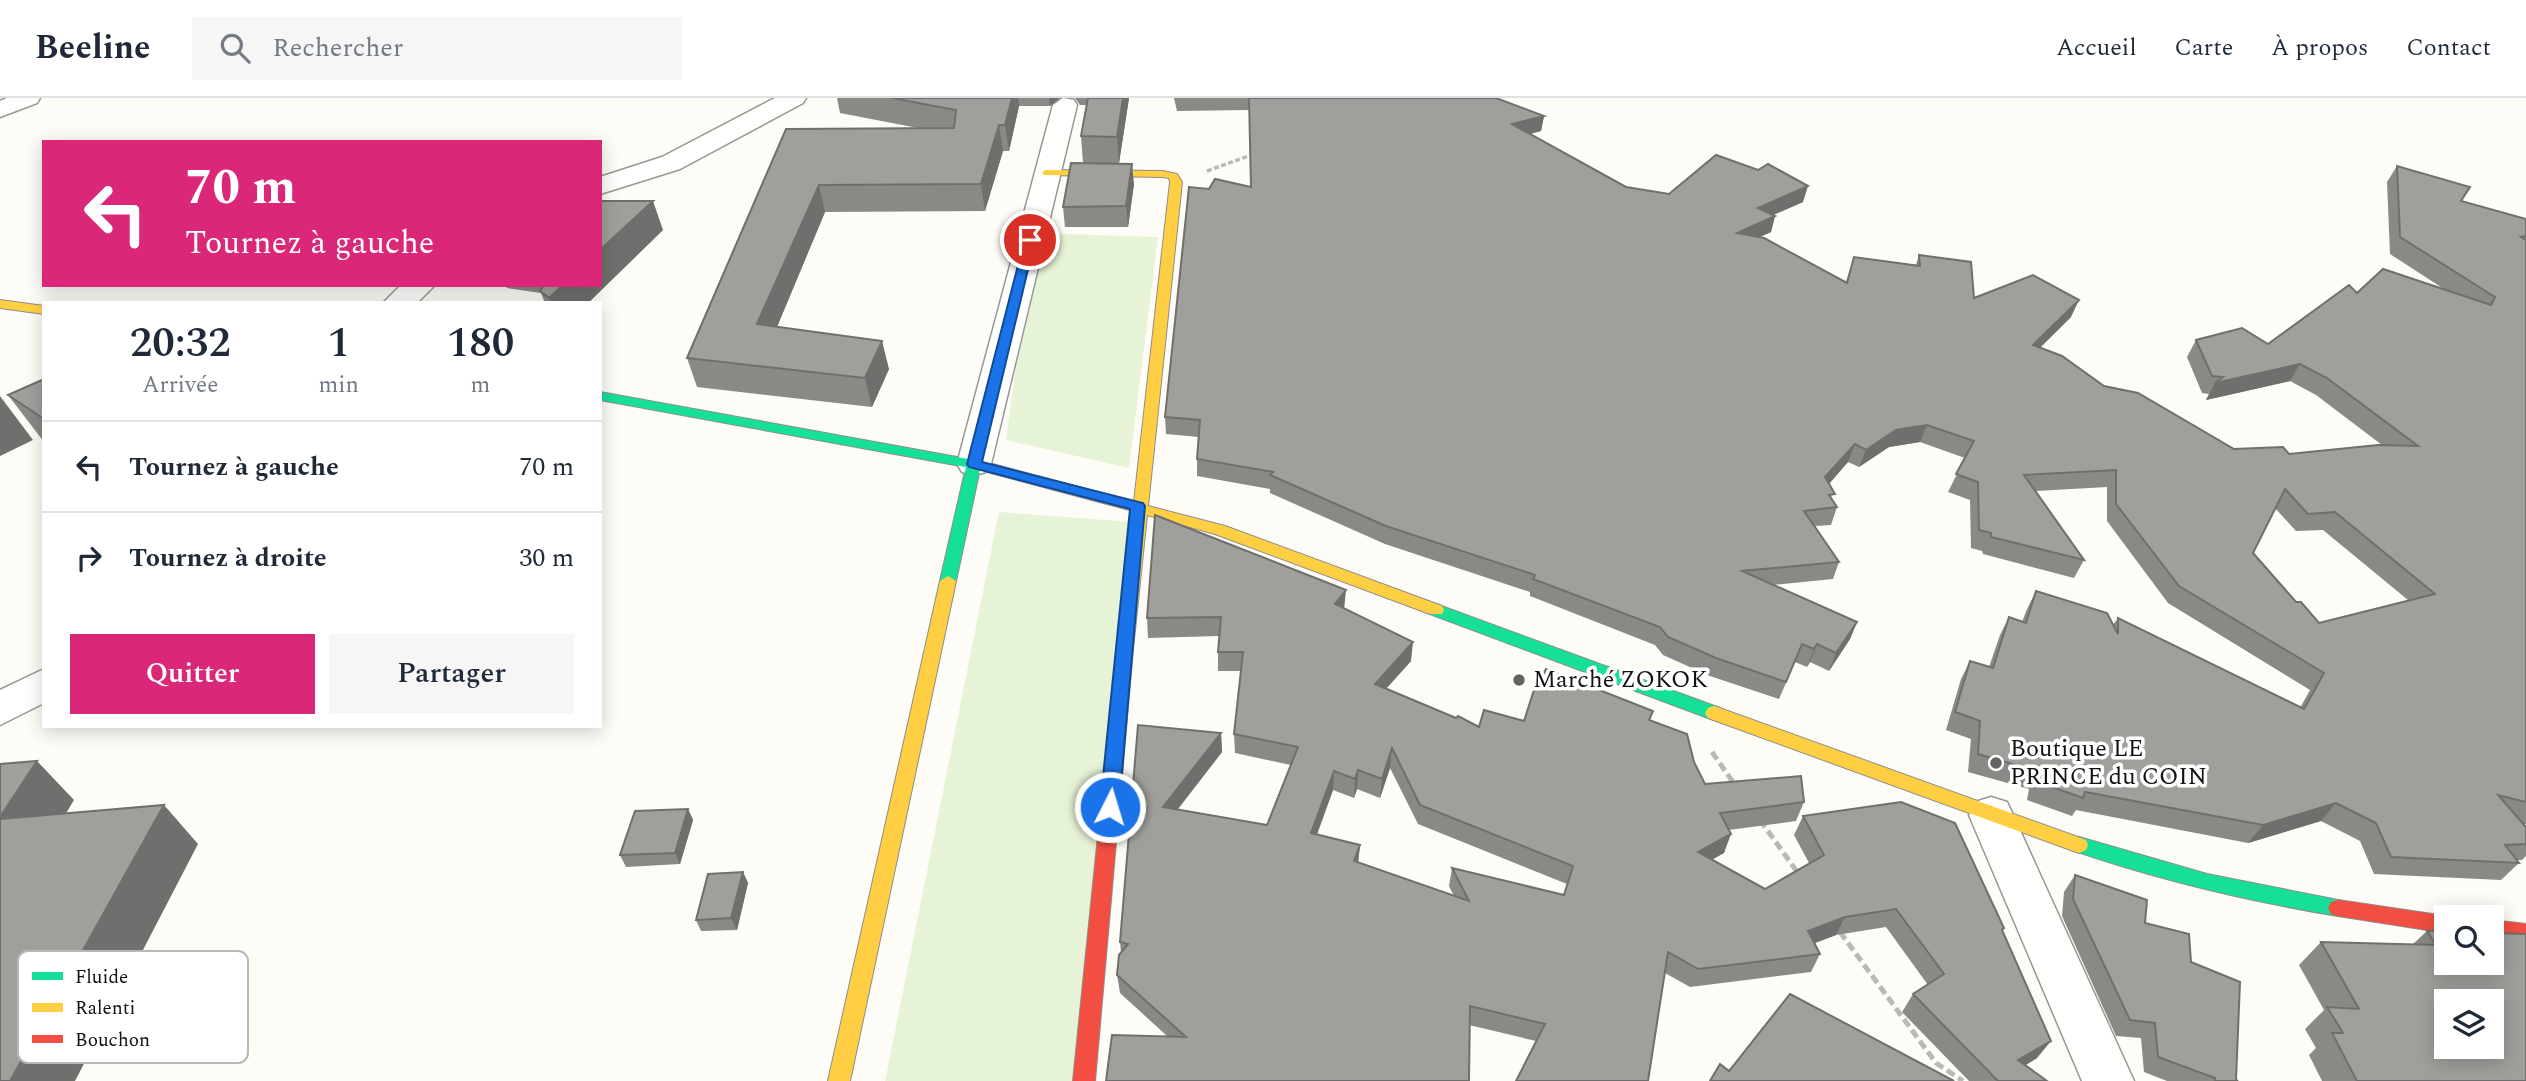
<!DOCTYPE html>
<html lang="fr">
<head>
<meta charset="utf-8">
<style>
  body { margin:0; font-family:Spectral,serif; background:#f6f6f7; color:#1f2937; height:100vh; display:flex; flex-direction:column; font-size:26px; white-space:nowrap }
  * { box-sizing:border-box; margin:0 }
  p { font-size:23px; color:#747a83 }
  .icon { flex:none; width:38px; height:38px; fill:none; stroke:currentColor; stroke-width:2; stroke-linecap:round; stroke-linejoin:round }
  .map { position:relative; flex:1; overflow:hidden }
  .details { position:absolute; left:42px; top:203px; width:560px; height:427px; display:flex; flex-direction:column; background:#fff; border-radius:0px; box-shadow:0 4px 18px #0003 }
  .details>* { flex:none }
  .hud { position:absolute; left:42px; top:42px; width:560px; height:147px; border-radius:0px; box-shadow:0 4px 18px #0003; background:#db2777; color:#fff; overflow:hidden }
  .tools { position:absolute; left:2434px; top:807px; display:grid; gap:14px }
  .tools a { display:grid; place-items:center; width:70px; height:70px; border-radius:0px; background:#fff; box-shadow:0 4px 18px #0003; font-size:35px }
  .pin { position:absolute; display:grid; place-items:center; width:60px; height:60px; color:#fff; margin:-30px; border:4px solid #fff; border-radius:50%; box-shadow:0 2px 7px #0007 }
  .me { position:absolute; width:77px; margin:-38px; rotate:5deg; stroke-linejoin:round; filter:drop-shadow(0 0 5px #0008) }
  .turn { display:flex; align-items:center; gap:24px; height:147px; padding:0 28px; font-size:32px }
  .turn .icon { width:91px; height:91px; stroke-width:2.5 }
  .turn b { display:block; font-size:49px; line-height:60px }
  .eta { display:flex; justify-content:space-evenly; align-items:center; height:119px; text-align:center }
  .eta b { font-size:42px; font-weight:600; line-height:49px }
  .button { display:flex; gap:14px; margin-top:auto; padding:14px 28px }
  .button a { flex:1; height:80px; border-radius:0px; background:#db2777; color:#fff; font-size:28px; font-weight:600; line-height:80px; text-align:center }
  .button a+a { background:#f6f6f7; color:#1f2937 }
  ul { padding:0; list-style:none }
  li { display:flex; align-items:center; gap:21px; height:91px; padding:0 28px; border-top:2px solid #e0e1e3 }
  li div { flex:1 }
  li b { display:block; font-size:26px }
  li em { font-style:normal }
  header { display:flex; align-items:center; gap:42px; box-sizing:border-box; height:98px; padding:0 35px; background:#fff; border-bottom:2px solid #e0e1e3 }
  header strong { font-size:33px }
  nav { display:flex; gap:38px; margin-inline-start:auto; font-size:24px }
  .search { width:490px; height:63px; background:#f6f6f7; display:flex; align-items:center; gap:18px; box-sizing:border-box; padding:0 24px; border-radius:0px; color:#747a83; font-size:26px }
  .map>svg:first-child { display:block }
  .green { fill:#e7f3d7 }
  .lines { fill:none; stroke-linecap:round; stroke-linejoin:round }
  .street-casing { stroke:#979795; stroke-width:3 }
  .fast-casing { stroke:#8e8d8b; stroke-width:2 }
  .slow-casing { stroke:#8e8d8b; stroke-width:2 }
  .jam-casing { stroke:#8e8d8b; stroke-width:2 }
  .path-far1 { stroke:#b9b9b8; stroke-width:3.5; stroke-dasharray:5 2.5; stroke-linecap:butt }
  .path { stroke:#b9b9b8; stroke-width:5; stroke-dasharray:9 4.5; stroke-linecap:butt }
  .street { fill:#fffffe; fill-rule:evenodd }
  .fast { fill:#16e098; fill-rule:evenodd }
  .slow { fill:#ffcf43; fill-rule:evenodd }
  .jam { fill:#f24e42; fill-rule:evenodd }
  .wall { fill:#8a8986; fill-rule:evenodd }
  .shaded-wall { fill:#716f6d }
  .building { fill:#a19f9c; stroke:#716f6d; stroke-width:2; fill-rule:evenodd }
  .route { fill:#1a73e8; stroke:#114b97; stroke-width:2 }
  .poi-dot { fill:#646362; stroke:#fff; stroke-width:2.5 }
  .labels { text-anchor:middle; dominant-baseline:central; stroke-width:7; stroke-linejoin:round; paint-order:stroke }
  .poi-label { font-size:24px; fill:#111; stroke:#fff; text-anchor:start }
  .key { fill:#fff; stroke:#b8b8b8; stroke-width:2 }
  .key-label { font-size:19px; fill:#111 }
</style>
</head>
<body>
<header>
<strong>Beeline</strong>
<div class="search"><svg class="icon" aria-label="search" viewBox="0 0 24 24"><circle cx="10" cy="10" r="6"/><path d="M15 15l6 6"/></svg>Rechercher</div>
<nav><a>Accueil</a><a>Carte</a><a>À propos</a><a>Contact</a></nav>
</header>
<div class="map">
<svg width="2526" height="983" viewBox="0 0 2526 983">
  <rect width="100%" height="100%" fill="#fdfcf7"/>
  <path class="green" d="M1034 135 1158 139 1129 370 1006 342Z
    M999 414 1131 424 1076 983H885Z"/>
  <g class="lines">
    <defs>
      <path id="street" d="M7 0H40L37 5 0 19V3Z
        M775 0H806L803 5 680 71 600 96V79L662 59Z
        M1063 0 1074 2 1077 7 991 366 986 374 974 377 962 374 957 366 1053 7Z
        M401 187H435L417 205H383Z
        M44 571V605L0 627V592Z
        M1991 699 2007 704 2013 717 2134 983H2082L1969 717 1975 704Z"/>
      <path id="fast" d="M600 294 979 363 981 366 956 483 948 488 940 483 966 369 600 302Z
        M1436 506 1720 610 1723 615 1720 620H1708L1430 516 1428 512Z
        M2079 739 2207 776 2338 802 2345 804 2348 810 2345 816 2338 818C2248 803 2159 782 2072 752L2070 747 2072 742Z"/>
      <path id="slow" d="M1047 72 1163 73 1177 76 1182 84 1148 408 1225 428 1442 508 1444 512 1442 516H1430L1215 436 1147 417 1133 551 1131 555H1119L1117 551 1133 413 969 369 967 366 974 361 1134 404 1170 84 1169 80 1163 79 1043 77V73Z
        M0 202 44 208V216L0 210Z
        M948 478 956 483 850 983H828L940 483Z
        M1714 608 2086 742 2088 747 2086 752 2079 755 1708 620 1705 615 1708 610Z"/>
      <path id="jam" d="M1125 545 1131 547 1133 551 1095 983H1073L1117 551 1119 547Z
        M2338 802 2446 818V835L2338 818 2331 816 2328 810 2331 804Z
        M2492 822 2526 826V844L2492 840Z"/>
    </defs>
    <use href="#street" class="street-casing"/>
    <use href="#fast" class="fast-casing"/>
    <use href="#slow" class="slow-casing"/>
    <use href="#jam" class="jam-casing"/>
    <path class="path-far1" d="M1207 73 1254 56"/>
    <path class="path" d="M1712 654 1735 687
      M1760 722 1798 775
      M1840 834 1936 965 1963 983"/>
    <use href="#street" class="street"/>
    <use href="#fast" class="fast"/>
    <use href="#slow" class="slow"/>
    <use href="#jam" class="jam"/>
  </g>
  <path class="wall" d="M837 0H1060L1050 8H1019L1009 53H1003L985 113 825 114 777 229 889 271 872 309 697 289 687 260 786 31H923L840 15Z
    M1075 0H1129L1119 65H1083L1081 38 1087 7H1080Z
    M1174 0H1496L1544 18 1541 33 1530 36 1626 89 1669 96 1803 104 1773 117 1775 118 1771 134 1760 139 1846 184 1854 159 1916 167 1919 157 1974 200 2071 219 2040 250 2104 288 2234 351 2289 356 2382 347 2316 297 2290 283 2206 302 2209 296 2202 295 2187 259 2196 242 2268 246 2357 195 2447 193 2390 156 2387 84 2397 68 2461 103 2526 121V726H2524L2526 729V758L2522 762H2517L2519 765 2501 782 2374 776 2360 743 2321 723 2248 745 2076 712 2072 718 2027 702 2029 691 1968 674 1971 641 1946 632 1961 581 1970 563 1989 569 2000 537 2009 519 2022 524 2027 511 2036 493 2113 527 2118 520 2300 610 2310 592 2168 505 2107 423V389L2036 393 2084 462 2074 480 1983 456 1982 453 1971 450 1970 402 1948 394 1965 360 1920 344 1889 349 1859 369 1848 364 1829 386 1832 402 1837 409 1831 427 1815 428 1839 464 1833 481 1773 487 1857 524 1850 541 1829 573 1810 564 1807 569 1795 564 1779 601 1710 578 1663 557 1655 547 1530 498V494L1385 446 1270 395V391L1197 378V361L1199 339 1166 336 1165 319 1209 91 1251 89 1249 12 1177 13ZM2275 410 2296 433 2323 432 2408 502 2319 525 2296 504 2253 455Z
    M1134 86 1128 129H1065L1063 109Z
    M663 132 588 205H545L541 195 507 190 505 187H600Z
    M44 281V344L8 297Z
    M1344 510 1411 563 1386 591 1479 629 1524 623H1650L1694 664 1705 686 1804 704 1796 723 1729 732 1724 755 1712 761 1765 791 1809 765 1794 737 1803 718 2004 830 2002 833 2037 960 2025 967 2047 983H1969L1902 914 1913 896 1928 887 1886 829 1836 837 1815 845 1820 856 1811 874 1690 889 1665 875 1536 943 1469 927V983L1167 938 1120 895 1117 877 1121 854 1120 844 1138 627 1221 635 1222 654 1177 711 1267 727 1291 667 1235 655 1234 636 1241 573H1218V554L1219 538 1148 540 1147 520ZM1390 670 1418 726 1567 786 1564 797 1452 770 1449 788 1454 798 1358 764 1360 747 1317 737 1333 692 1354 700 1357 691 1380 700Z
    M688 711 693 722 680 766 626 769 620 757Z
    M743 774 748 785 737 832 701 833 696 822Z
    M2075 777 2145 825 2191 864 2236 982 2238 983H2167L2144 974 2141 940 2116 938 2062 818 2064 794Z
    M2427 833 2526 983H2322L2309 957 2316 950 2305 931 2324 912 2299 867 2321 844 2412 847Z"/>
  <path class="shaded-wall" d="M1012 0H1018L1019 8 1009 53 1005 27Z
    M1049 0H1060L1050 8Z
    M1123 0H1129L1119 65 1117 39Z
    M1544 18 1541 33 1510 41 1512 26Z
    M999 27 1003 53 985 113 981 86Z
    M1132 66 1134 86 1128 129 1126 108Z
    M819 87 825 114 766 255 757 226Z
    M1808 88 1803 104 1753 126 1758 110Z
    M653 103 663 132 588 205H551L549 200 563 187H600V152Z
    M1775 118 1771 134 1733 151 1737 135Z
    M2079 202 2071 219 2025 264 2033 247Z
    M882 243 889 271 872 309 865 280Z
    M2300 266 2290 283 2206 302 2215 285Z
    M0 298 33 342 0 358Z
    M1927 327 1920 344 1889 349 1859 369 1866 352 1896 332Z
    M1855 346 1848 364 1819 397 1825 379Z
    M1346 492 1344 512 1335 506Z
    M1857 524 1850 541 1829 573 1836 555Z
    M1413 544 1411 563 1373 605 1375 586Z
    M1817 546 1810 564 1807 569 1814 551Z
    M1221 635 1222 654 1165 728 1163 709Z
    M1392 650 1390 670 1380 700 1382 681Z
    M37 663 74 702 39 760 0 723V719Z
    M1358 672 1357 691 1354 700 1355 681Z
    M1334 673 1333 692 1310 754 1311 735Z
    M2336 705 2321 723 2248 745 2263 727Z
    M164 707 198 746 75 983H10Z
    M688 711 693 722 680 766 675 755Z
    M1731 736 1724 755 1692 773 1698 754Z
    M1360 747 1358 766 1354 763Z
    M743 774 748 785 737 832 731 820Z
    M1845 819 1836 837 1799 851 1808 833Z
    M2051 943 2037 960 2005 980 2018 962Z"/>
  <path class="building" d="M892 0H1012L1005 27H999L981 86 819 87 757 226 882 243 865 280 687 260 786 31 954 30 956 12Z
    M1088 0H1123L1117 39 1081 38Z
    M1249 0H1496L1544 18 1512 26 1626 89 1669 96 1716 57 1758 72 1768 66 1808 88 1758 110 1775 118 1737 135 1764 140 1847 185 1854 159 1920 168 1919 157 1971 164 1974 200 2033 177 2079 202 2033 247 2062 258 2104 288 2138 295 2234 351 2283 349 2289 356 2378 347 2418 348 2327 280 2300 266 2215 285 2223 279 2212 278 2196 242 2242 230 2268 246 2349 187 2357 195 2383 171 2491 207 2495 199 2400 139 2397 68 2470 89 2461 103 2526 121V138L2521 139 2526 142V704L2498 697 2526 729V746L2505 747 2519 765 2391 759 2376 725 2336 705 2263 727 2085 694 2083 700 2038 684 2040 674 1978 656 1980 623 1955 614 1970 563 1993 570 2009 519 2026 525 2036 493 2107 515 2118 536V520L2304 611 2324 575 2179 488 2116 406V372L2024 377 2084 462 1991 439V435L1979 432 1978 384 1956 376 1974 343 1927 327 1896 332 1866 352 1855 346 1825 379 1835 396 1829 397 1837 409 1804 413 1839 464 1742 473 1857 524 1836 555 1817 546 1814 551 1802 546 1786 584 1716 560 1668 539 1660 529 1533 481 1535 477 1386 428 1270 377 1273 374 1197 361 1200 322 1165 319 1189 89 1209 91 1215 81 1251 89ZM2285 391 2308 416 2335 414 2435 496 2319 525 2301 504H2296L2253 455Z
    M1071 65 1132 66 1126 108 1063 109Z
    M600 103H653L600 152Z
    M544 187H563L549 200 540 193Z
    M44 281V321L8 297Z
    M1155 417 1346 492 1335 506 1413 544 1375 586 1456 620 1458 618 1479 629 1484 612 1524 623 1533 595 1546 571 1653 613 1649 622 1687 636 1694 664 1705 686 1801 678 1804 704 1720 715 1731 736 1698 754 1765 791 1824 757 1803 718 1901 704 1955 725 2004 830 2002 832 2051 943 2018 962 2047 983H1998L1913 896 1944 876 1896 811 1845 819 1808 833 1820 856 1698 871 1668 854 1648 983H1516L1545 926 1470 908 1469 983H1106L1112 937 1186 939 1117 877 1119 857 1128 846 1120 844 1138 627 1221 635 1163 709 1267 727 1298 649 1234 636 1243 554H1218L1221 519 1147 520ZM1392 650 1420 707 1573 768 1564 797 1452 770 1469 803 1354 763 1360 747 1311 735 1334 673 1355 681 1358 672 1382 681Z
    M37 663 0 719V666Z
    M164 707 10 983H0V721Z
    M688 711 675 755 620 757 635 713Z
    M743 774 731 820 696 822 708 776Z
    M2075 777 2147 802 2145 825 2189 836 2191 864 2240 884 2236 982 2238 983H2215V980L2158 959 2155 925 2130 922 2073 801Z
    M2427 833H2446V864H2492V835L2526 836V983H2357L2332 935H2343L2327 909 2359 911 2321 844 2436 847ZM2446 903H2492V948H2446Z
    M1790 896 1954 983H1710L1720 966 1729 973Z"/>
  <path class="route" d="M1025 140 1035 142 982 364 1143 405 1145 408 1119 709 1110 717 1100 709 1130 411 969 369 967 366Z"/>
  <g class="poi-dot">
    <circle cx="1519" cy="582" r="7"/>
    <circle cx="1996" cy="665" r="7"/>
  </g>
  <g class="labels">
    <g class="poi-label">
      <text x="1533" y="582">Marché ZOKOK</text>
      <text x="2010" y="651">Boutique LE<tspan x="2010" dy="28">PRINCE du COIN</tspan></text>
    </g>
  </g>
  <rect x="18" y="853" width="230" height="112" rx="10" class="key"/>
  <rect x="32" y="874" width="31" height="8" fill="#16e098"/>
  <rect x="32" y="905" width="31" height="9" fill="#ffcf43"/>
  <rect x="32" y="937" width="31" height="8" fill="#f24e42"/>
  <g class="key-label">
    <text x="75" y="885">Fluide</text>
    <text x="75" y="916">Ralenti</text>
    <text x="75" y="948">Bouchon</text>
  </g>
</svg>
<div class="tools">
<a><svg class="icon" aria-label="search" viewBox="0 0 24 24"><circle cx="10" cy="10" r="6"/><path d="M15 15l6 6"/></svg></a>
<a><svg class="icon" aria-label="layers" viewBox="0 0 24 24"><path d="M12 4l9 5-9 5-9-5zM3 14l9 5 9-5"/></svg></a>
</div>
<div class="pin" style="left:1030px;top:142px;background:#d93025"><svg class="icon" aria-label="arrive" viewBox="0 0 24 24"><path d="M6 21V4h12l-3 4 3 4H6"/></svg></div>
<svg class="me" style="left:1110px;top:709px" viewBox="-20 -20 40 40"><circle r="17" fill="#1a73e8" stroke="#fff" stroke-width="3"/><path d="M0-11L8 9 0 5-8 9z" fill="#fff"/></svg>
<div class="hud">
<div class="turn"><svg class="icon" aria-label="left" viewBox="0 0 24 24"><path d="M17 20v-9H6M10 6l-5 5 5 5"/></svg><div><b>70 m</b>Tournez à gauche</div></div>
</div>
<section class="details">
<div class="eta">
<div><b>20:32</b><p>Arrivée</p></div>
<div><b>1</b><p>min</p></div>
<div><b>180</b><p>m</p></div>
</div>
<ul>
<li><svg class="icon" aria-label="left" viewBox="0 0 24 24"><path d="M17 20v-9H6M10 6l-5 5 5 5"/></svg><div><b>Tournez à gauche</b></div><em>70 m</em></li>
<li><svg class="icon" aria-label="right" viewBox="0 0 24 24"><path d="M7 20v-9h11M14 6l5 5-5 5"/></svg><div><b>Tournez à droite</b></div><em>30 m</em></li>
</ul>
<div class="button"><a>Quitter</a><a>Partager</a></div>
</section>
</div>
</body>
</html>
